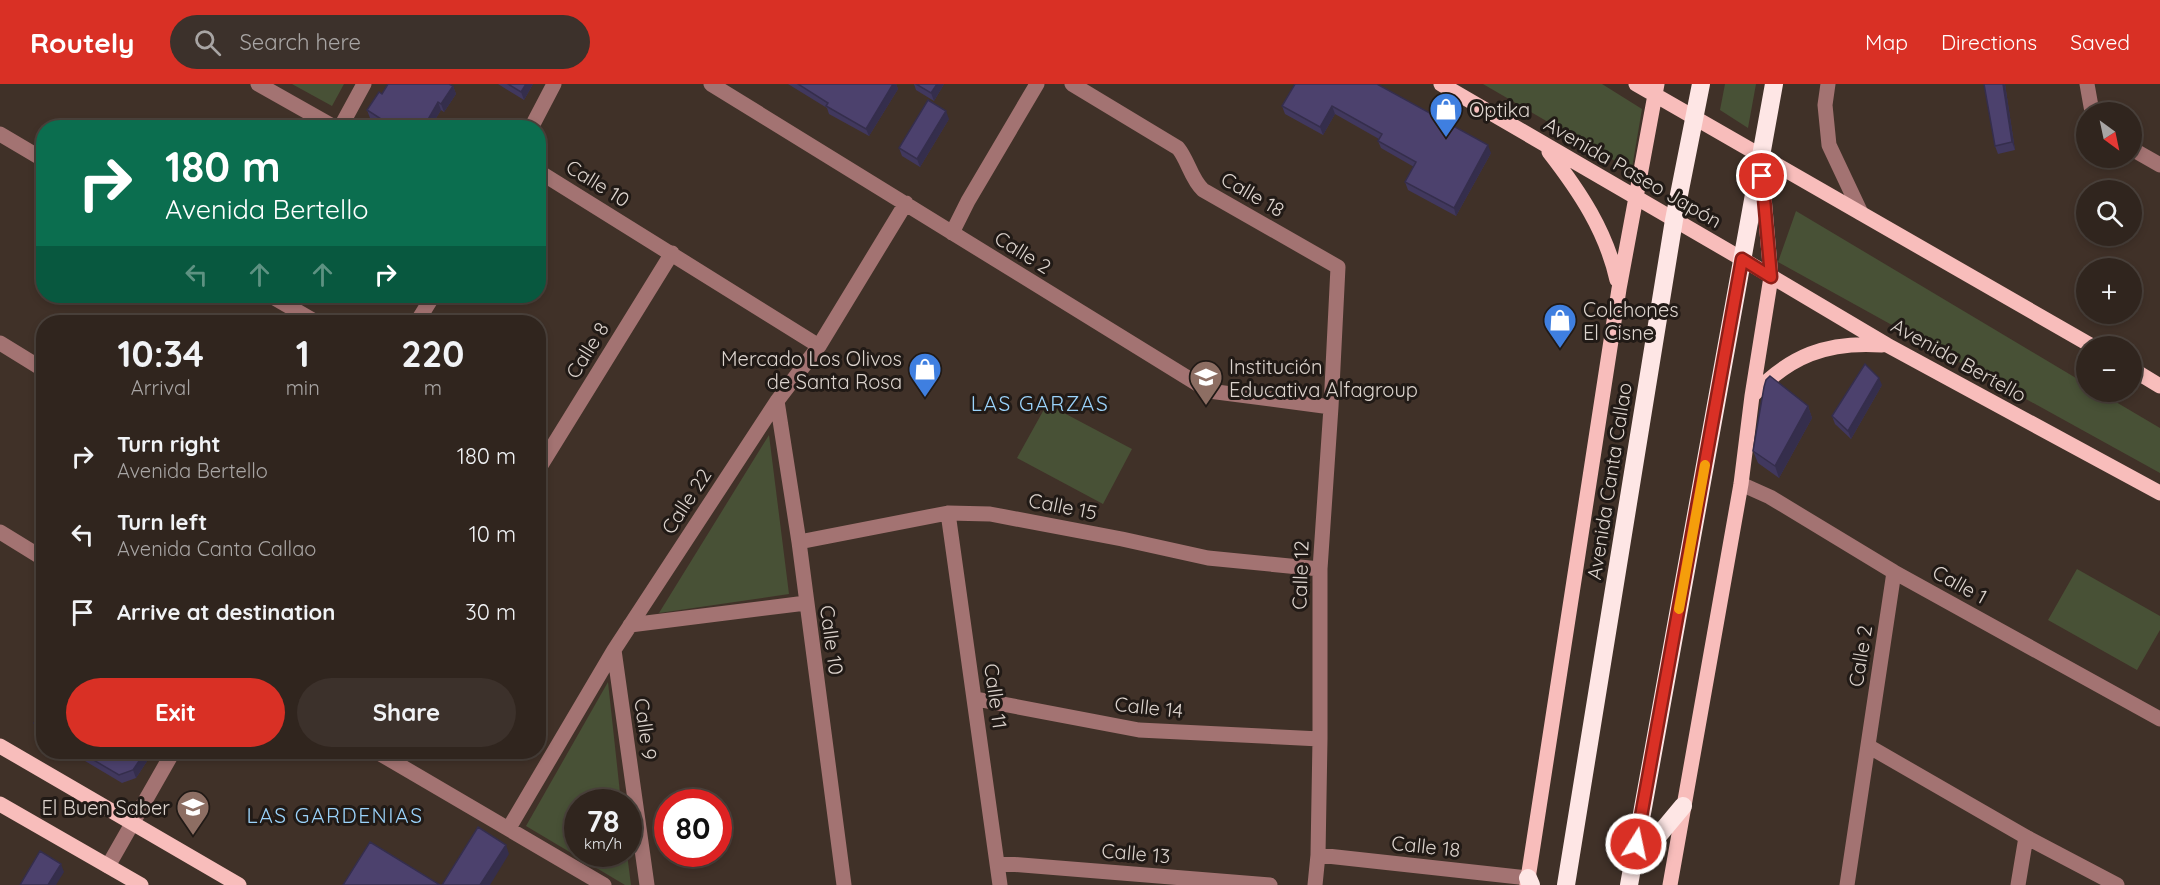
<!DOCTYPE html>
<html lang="en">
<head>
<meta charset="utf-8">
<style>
  body { margin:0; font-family:Quicksand,sans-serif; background:#3c312b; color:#f1f3f6; height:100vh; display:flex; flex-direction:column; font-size:22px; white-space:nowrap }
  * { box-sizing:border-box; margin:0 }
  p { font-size:20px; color:#a8a5a4 }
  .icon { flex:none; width:33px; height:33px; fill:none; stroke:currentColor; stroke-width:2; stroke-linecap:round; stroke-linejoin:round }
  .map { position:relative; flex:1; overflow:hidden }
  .details { position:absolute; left:36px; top:231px; width:510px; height:444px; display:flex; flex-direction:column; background:#30251e; border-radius:24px; box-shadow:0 3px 9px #0003,0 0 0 2px #4b423c }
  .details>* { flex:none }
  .banner { position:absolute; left:36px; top:36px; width:510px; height:183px; border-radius:24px; box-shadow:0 3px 9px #0003,0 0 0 2px #4b423c; background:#0b6e4f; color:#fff; overflow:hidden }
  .needle { width:39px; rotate:147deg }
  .buttons { position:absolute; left:2076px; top:18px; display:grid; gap:12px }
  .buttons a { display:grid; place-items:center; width:66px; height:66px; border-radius:50%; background:#30251e; box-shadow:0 3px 9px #0003,0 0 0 2px #4b423c; font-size:30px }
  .speed { position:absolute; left:564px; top:705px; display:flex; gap:12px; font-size:30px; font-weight:700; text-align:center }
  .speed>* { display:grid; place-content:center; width:78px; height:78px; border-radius:50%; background:#30251e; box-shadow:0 3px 9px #0003,0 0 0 2px #4b423c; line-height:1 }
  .speed small { font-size:15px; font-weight:400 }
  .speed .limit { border:9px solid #d22; background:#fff; color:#111 }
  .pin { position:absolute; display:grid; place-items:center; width:51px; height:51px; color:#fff; margin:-26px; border:3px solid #fff; border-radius:50%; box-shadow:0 2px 6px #0007 }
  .me { position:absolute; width:66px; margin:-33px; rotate:10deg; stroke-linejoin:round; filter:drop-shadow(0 0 4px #0008) }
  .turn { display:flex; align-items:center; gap:21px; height:126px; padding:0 30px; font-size:27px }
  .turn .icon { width:78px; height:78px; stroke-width:2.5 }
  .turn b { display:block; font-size:42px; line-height:51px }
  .lanes { display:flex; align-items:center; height:57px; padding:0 30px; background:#0003; justify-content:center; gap:30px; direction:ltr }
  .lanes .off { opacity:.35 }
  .eta { display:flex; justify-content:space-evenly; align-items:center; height:102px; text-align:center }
  .eta b { font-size:36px; font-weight:800; line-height:42px }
  .button { display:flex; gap:12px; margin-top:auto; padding:12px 30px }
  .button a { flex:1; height:69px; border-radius:36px; background:#d93025; color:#fff; font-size:24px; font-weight:800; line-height:69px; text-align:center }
  .button a+a { background:#3c312b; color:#f1f3f6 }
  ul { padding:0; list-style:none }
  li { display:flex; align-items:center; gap:18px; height:78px; padding:0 30px }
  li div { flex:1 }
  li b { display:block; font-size:22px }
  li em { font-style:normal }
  header { display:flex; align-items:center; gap:36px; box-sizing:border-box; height:84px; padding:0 30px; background:#d93025; color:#fff }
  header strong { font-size:28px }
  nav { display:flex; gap:33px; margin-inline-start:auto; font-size:21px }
  .search { width:420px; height:54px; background:#3c312b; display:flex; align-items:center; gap:15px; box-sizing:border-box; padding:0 21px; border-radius:33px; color:#a8a5a4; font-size:22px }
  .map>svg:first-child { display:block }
  .green { fill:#485136 }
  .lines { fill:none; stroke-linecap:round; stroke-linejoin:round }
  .minor { stroke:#a37372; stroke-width:15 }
  .major { stroke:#f8bdbb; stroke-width:15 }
  .highway { stroke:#fee6e5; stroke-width:18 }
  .wall { fill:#41385e }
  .shaded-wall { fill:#352e4c }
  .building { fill:#4c416d; stroke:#352e4c; stroke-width:1.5 }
  .route-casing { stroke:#8d1f18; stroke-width:15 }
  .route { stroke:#d93025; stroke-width:10 }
  .slow { stroke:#f59e0b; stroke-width:10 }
  .labels { text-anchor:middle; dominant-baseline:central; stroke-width:6; stroke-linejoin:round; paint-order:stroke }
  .poi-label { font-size:20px; fill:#ddd4ce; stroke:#211a16; text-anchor:start }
  .street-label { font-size:20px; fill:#ddd4ce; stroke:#211a16 }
  .neighbourhood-label { font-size:21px; letter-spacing:1.5px; fill:#9bd3fb; stroke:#211a16 }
</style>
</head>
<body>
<header>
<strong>Routely</strong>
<div class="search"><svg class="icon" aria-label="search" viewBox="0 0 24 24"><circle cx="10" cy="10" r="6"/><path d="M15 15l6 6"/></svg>Search here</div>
<nav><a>Map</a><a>Directions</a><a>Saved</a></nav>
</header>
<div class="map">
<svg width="2160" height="801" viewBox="0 0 2160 801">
  <rect width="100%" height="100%" fill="#403128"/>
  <path class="green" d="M292 0H344L332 22Z
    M1483 0H1602L1642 25 1632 84 1622 81Z
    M1725 0H1756L1748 44 1720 26Z
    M1796 127 2086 300V308H2099L2160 344V389L1778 178Z
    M1047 320 1132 365 1103 420 1017 374Z
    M769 351 789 510 659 529Z
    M2077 485 2160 532V546L2137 586 2048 536Z
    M608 598 621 718H578V770H627L631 801H625L526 742Z"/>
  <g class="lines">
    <path class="minor" d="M258 0 336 44
      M711 0 1209 307 1331 323
      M1072 0 1178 64C1188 76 1191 95 1203 106L1338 183 1331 323 1320 485V655L1318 771 1315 801
      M1828 0 1825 21 1829 61 1861 129
      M2087 0 2092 28
      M340 44 364 0
      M531 44 554 0
      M0 50 44 76
      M2132 65 2160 81
      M538 87 819 262
      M952 149 968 117 1037 0
      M271 212 316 238
      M417 238 433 212
      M0 259 44 286
      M777 317 799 458 844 801
      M538 386 672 169
      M1741 400 1770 413 1894 488 2160 635
      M948 429 1000 801
      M0 448 44 475
      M799 458 948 429 990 430 1122 455 1208 474 1320 485
      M630 541 806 519
      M614 566 647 801
      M976 615 1139 646 1320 655
      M1868 662 2026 753 2117 801
      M377 668 604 801
      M509 744 614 566 777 317 819 262 906 119
      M1318 771 1528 794
      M997 779 1270 801
      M108 782 173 668
      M1847 801 1894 488
      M2018 801 2026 753"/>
    <path class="major" d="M1441 0 1742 175 1887 261 2160 409
      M1636 0 2092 262
      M1549 68C1580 108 1606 147 1617 196
      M2132 285 2160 302
      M1752 312C1789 272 1827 257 1882 261
      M0 662 239 801
      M0 720 141 801
      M1527 801 1619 205 1657 0
      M1670 801 1741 400 1752 312 1771 193 1762 90"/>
    <path class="highway" d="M1633 782 1683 722
      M1528 794 1531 801
      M1566 801 1674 136 1701 0
      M1629 801 1774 0"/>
  </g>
  <path class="wall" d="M498 0H533L524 16Z
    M788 0H896L898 5 869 52 829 30 827 24Z
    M914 0H944L934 17 916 6Z
    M1295 0 1491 69 1456 132 1408 106 1405 98 1414 83 1381 64 1378 57 1379 55 1335 30 1323 51 1285 30 1282 22Z
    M2005 0 2015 66 1998 70 1995 62Z
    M453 2 456 10 444 28 441 26 430 44H385L370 34 367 26 382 10Z
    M949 35 920 83 902 72 899 64Z
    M1882 301 1851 355 1835 340 1832 332Z
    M1808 322 1812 334 1779 394 1758 379 1753 367Z
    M44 624V651L37 647 34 639Z
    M70 668H153L136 694 122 699Z"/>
  <path class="shaded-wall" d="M526 0H533L524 16 521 8Z
    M893 0H896L898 5 869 52 866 45Z
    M937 0H944L934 17 931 9Z
    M2003 0H2005L2015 66 2012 58Z
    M453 2 456 10 444 28 441 20Z
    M438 18 441 26 430 44H423Z
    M1332 22 1335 30 1323 51 1320 43Z
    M946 27 949 35 920 83 917 75Z
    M1488 61 1491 69 1456 132 1454 124Z
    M1879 294 1882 301 1851 355 1848 347Z
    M1808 322 1812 334 1779 394 1775 382Z
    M145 668H153L136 694 133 686Z
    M506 761 509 770 490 801H480Z
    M61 780 64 788 56 801H48Z"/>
  <path class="building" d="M388 0H449L453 2 441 20 438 18 423 44H395L367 26 379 8 382 10Z
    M508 0H526L521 8Z
    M798 0H893L866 45 826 22 828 19Z
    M916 0H937L931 9Z
    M1295 0H1377L1488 61 1454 124 1405 98 1416 78 1378 57 1382 50 1332 22 1320 43 1282 22Z
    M1984 0H2003L2012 58 1995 62Z
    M928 16 946 27 917 75 899 64Z
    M1865 280 1879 294 1848 347 1832 332Z
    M1770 292 1808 322 1775 382 1753 367 1764 303 1766 296Z
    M44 624V645L34 639Z
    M80 668H145L133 686 119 691Z
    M478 743 506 761 480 801H442Z
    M370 758 440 801H343Z
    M40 767 61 780 48 801H20Z"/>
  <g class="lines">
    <defs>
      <path id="route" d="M1636 760 1742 175 1771 193 1762 92"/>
    </defs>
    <use href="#route" class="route-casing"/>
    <use href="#route" class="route"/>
    <path class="slow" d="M1679 525 1705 381"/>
  </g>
  <defs>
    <symbol id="shop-pin" viewBox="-11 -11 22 30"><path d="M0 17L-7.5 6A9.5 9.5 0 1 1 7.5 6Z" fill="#3f7fe0" stroke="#211a16"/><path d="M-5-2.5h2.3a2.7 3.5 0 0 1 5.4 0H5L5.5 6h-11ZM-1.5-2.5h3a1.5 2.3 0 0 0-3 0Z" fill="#fff"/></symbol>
    <symbol id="school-pin" viewBox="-11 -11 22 30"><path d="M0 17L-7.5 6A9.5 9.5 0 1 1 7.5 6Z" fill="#8d6e63" stroke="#211a16"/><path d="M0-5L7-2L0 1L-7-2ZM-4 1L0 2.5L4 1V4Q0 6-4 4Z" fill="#fff"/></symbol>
    <symbol id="university-pin" viewBox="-11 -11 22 30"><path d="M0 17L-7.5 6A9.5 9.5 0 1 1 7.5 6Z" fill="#8d6e63" stroke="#211a16"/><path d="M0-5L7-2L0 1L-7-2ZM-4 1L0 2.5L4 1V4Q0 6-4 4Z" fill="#fff"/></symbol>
  </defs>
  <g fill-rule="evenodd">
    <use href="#shop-pin" x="1427" y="6" width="38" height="52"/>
    <use href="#shop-pin" x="1541" y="217" width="38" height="52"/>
    <use href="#shop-pin" x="906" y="266" width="38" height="52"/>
    <use href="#school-pin" x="1187" y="274" width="38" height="52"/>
    <use href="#university-pin" x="174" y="704" width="38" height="52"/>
  </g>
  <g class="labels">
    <g class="poi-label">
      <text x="1469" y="25">Optika</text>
      <text x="1583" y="225">Colchones<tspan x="1583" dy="23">El Cisne</tspan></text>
      <text x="902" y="274" text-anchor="end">Mercado Los Olivos<tspan x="902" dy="23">de Santa Rosa</tspan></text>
      <text x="1229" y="282">Institución<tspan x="1229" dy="23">Educativa Alfagroup</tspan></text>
      <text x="170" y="723" text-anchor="end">El Buen Saber</text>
    </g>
    <g class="street-label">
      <text transform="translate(1633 88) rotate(30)">Avenida Paseo Japón</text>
      <text transform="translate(598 99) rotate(32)">Calle 10</text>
      <text transform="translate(1253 110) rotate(30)">Calle 18</text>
      <text transform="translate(1023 168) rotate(32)">Calle 2</text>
      <text transform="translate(587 266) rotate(-58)">Calle 8</text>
      <text transform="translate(1959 276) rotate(29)">Avenida Bertello</text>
      <text transform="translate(1609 397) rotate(-81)">Avenida Canta Callao</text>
      <text transform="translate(686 417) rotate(-57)">Calle 22</text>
      <text transform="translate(1063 422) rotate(11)">Calle 15</text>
      <text transform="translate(1300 491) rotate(-88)">Calle 12</text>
      <text transform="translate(1960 500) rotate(29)">Calle 1</text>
      <text transform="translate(832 556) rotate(82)">Calle 10</text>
      <text transform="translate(1860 572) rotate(-81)">Calle 2</text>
      <text transform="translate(996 612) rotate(82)">Calle 11</text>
      <text transform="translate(1149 623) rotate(6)">Calle 14</text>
      <text transform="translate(646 645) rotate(82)">Calle 9</text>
      <text transform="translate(1426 762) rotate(6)">Calle 18</text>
      <text transform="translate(1136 769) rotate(5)">Calle 13</text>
    </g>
    <g class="neighbourhood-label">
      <text x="1040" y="319">LAS GARZAS</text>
      <text x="335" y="731">LAS GARDENIAS</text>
    </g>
  </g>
</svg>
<div class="buttons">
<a><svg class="needle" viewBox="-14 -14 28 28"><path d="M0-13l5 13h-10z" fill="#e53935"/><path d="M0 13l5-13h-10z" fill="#a8a5a4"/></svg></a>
<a><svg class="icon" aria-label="search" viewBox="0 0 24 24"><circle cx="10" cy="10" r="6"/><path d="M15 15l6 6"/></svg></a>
<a>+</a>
<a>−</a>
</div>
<div class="speed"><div>78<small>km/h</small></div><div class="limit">80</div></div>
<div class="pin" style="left:1762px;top:92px;background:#d93025"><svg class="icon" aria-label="arrive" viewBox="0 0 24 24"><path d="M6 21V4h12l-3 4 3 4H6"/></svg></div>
<svg class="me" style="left:1636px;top:760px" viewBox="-20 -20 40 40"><circle r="17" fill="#d93025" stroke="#fff" stroke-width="3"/><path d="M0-11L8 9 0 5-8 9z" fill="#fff"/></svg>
<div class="banner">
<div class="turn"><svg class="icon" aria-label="right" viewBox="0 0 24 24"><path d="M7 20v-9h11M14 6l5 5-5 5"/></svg><div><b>180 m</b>Avenida Bertello</div></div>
<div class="lanes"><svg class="icon off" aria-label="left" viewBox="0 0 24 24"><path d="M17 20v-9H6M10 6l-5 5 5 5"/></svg><svg class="icon off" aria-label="ahead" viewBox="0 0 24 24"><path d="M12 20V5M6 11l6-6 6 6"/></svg><svg class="icon off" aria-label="ahead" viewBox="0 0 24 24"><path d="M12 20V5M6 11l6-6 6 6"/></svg><svg class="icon" aria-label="right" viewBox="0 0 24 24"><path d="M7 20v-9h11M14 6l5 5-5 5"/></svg></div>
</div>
<section class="details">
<div class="eta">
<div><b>10:34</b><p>Arrival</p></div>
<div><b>1</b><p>min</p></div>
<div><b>220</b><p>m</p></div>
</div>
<ul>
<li><svg class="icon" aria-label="right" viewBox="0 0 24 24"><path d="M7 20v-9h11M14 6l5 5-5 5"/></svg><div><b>Turn right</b><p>Avenida Bertello</p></div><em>180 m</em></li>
<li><svg class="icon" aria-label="left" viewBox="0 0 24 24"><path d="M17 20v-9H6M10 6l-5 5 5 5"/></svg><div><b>Turn left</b><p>Avenida Canta Callao</p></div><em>10 m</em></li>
<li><svg class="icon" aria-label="arrive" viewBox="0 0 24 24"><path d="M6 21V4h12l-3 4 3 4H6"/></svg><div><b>Arrive at destination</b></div><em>30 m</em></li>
</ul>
<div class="button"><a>Exit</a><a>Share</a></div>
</section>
</div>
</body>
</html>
